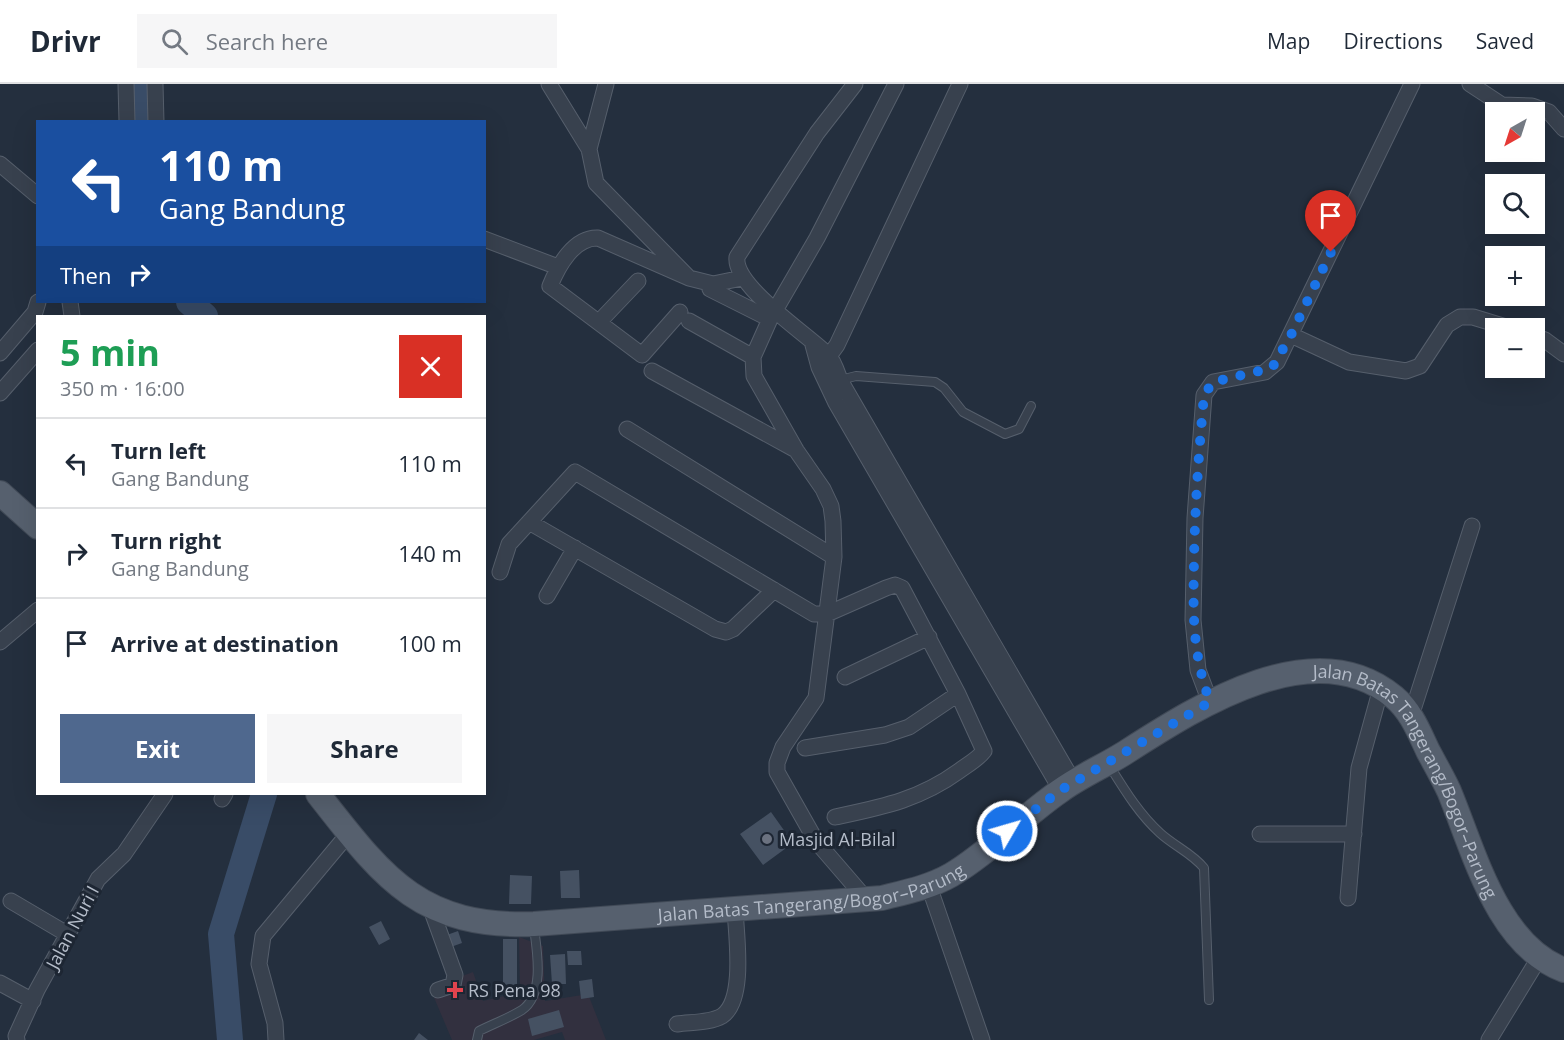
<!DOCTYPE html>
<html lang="en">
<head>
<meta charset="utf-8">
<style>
  body { margin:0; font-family:"Open Sans",sans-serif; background:#f6f6f7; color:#1f2937; height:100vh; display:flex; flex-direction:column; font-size:22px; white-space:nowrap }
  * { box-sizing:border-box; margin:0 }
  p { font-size:20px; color:#747a83 }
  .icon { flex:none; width:33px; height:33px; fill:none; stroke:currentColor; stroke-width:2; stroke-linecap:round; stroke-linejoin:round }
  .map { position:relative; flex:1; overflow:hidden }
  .side { position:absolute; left:36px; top:231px; width:450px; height:480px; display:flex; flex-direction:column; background:#fff; border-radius:0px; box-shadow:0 6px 24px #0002 }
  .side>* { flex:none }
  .hud { position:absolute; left:36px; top:36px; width:450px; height:183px; border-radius:0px; box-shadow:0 6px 24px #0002; background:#1a4fa0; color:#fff; overflow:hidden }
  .needle { width:39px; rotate:219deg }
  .controls { position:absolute; left:1485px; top:18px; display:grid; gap:12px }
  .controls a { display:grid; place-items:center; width:60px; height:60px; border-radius:0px; background:#fff; box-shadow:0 6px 24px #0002; font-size:30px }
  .pin { position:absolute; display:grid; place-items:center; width:51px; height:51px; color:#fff; margin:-62px -26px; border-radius:50% 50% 50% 0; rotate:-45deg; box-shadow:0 0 6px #0007 }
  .pin .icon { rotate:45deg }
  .me { position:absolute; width:66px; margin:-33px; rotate:52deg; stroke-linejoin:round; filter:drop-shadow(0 0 4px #0008) }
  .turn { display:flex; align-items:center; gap:21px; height:126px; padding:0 24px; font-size:27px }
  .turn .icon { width:78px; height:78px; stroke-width:2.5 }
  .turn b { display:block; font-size:42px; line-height:51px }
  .then { display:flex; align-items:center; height:57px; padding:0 24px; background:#0003; gap:12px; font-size:22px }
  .round { display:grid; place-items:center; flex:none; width:63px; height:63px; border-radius:0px; background:#f6f6f7 }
  .overview { display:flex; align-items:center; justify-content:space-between; height:102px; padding:0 24px }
  h1 { font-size:36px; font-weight:700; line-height:45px; color:#1e9e55 }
  .action { display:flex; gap:12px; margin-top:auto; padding:12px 24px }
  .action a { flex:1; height:69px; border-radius:0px; background:#4f688e; color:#fff; font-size:24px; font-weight:700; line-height:69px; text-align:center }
  .action a+a { background:#f6f6f7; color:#1f2937 }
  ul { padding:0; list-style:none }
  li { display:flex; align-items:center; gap:18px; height:90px; padding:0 24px; border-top:2px solid #e0e1e3 }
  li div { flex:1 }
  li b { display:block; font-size:22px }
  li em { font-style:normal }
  header { display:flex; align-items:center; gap:36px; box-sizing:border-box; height:84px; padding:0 30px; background:#fff; border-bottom:2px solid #e0e1e3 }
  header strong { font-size:28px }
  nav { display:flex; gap:33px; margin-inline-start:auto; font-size:21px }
  .search { width:420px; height:54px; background:#f6f6f7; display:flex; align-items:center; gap:15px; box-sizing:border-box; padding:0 21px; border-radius:0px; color:#747a83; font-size:22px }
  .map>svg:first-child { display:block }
  .medical { fill:#32303f }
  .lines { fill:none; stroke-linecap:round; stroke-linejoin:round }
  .river { stroke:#394c67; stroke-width:26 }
  .building { fill:#455162 }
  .lane-casing { stroke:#565f6c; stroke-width:10 }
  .street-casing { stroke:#565f6c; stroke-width:17 }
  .primary-casing { stroke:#414a57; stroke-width:26 }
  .lane { stroke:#38414e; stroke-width:8 }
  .street { stroke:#38414e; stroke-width:15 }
  .primary { stroke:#56606e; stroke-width:24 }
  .route { stroke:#1a73e8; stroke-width:10; stroke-dasharray:0 18 }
  .worship-dot { fill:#6b7280; stroke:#1d2633; stroke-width:2 }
  .health-dot { fill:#e0444e; stroke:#1d2633; stroke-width:2 }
  .labels { text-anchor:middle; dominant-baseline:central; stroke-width:6; stroke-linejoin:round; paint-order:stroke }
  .street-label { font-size:18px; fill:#b4bcc9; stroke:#1d2633 }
  .poi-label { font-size:18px; fill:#b4bcc9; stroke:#1d2633; text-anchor:start }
</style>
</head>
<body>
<header>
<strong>Drivr</strong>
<div class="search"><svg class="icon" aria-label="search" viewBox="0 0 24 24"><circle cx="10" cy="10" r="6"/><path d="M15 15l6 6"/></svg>Search here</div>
<nav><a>Map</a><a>Directions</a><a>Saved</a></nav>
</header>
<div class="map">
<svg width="1564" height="956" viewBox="0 0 1564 956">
  <rect width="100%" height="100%" fill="#242f3e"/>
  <path class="medical" d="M519 853 543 862 545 917 588 910 606 956H565L562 948 534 956H452L430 904 473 888 483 917 520 908Z"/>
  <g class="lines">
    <path class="river" d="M143 38 144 0
      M189 218 205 232
      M230 956 221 850 264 710"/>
  </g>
  <path class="building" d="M771 728 793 759 763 781 740 750Z
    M579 786 580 814H561L560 787Z
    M510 791 532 792 531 820H509Z
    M381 837 390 855 379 861 369 843Z
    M458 847 462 859 448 864 444 852Z
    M503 855H517V904H503Z
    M567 867H581L582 881H568Z
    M565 870 566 900H552L550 871Z
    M592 895 594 913 581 915 579 897Z
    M559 926 564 943 532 952 528 935Z
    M419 949 428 956H414Z"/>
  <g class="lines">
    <defs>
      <path id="lane" d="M840 296 856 292 935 298 944 304 963 328 1005 350 1019 345 1031 322
        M1109 681C1124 705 1139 730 1160 749 1174 762 1192 769 1204 784L1209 916
        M477 956 479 947C493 940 509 934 522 926 545 910 537 867 534 844"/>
      <path id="street" d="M126 0 127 38
        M155 0 156 38
        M549 0 589 65
        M606 0 589 65 596 99 689 194 713 200 742 194
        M855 0 817 49 737 173C733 202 807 250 828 271 834 277 837 288 840 296L1074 699
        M1470 0 1502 21 1532 22 1549 28 1564 45
        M0 80 38 112
        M484 155 558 183
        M710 205 770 235
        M70 218 72 232
        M680 228 642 271 550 202C558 182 574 153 598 154L689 194
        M689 237 753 273
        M599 238 638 197
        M1291 251 1349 278 1406 287 1420 282 1447 241 1460 233H1473L1509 244
        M1534 252 1545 256 1564 270
        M813 261 819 283 836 319 1061 706
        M0 269 35 228 38 218
        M829 272 837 261 960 0
        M652 287 796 366
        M0 309 38 266
        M627 345 834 473
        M529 438 715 545 726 548 733 545 774 506
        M500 488 509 460 575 388 814 530H827L886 504 895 501 902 504 958 610 984 667C978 675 967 681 959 687 919 716 882 723 835 733
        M547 512 575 464
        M0 558 38 526
        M845 593 929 553
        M1210 618 1198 586 1193 536 1195 434 1204 311 1213 298 1265 288 1277 278 1412 0
        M1411 632 1472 442
        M805 664 885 651 909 643 958 610
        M222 715 225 710
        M1260 750H1354
        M929 802 982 956
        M1348 814 1359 684 1381 604
        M866 815 816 757 777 688V679L783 663 816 614 834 473 833 437 831 422 823 405 796 366 754 292 753 273 770 235 817 154 896 0
        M11 817 67 850
        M430 822 455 891 453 901 438 906
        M0 899 33 917
        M677 940C691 938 710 939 722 932 746 916 736 850 735 825
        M17 956 16 952 37 906 98 795 124 770 165 710
        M276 956 275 939 259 880 263 852 349 749
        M1489 956 1539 874"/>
      <g id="primary">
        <path d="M0 409 38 443"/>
        <path id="s1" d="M318 710C383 793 419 844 534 840L882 814C906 808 930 803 951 791 987 770 1025 731 1060 707 1079 693 1102 683 1123 670 1195 624 1313 546 1394 613 1411 627 1419 648 1428 667 1435 680 1443 694 1449 707 1474 767 1497 861 1564 886"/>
      </g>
    </defs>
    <use href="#lane" class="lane-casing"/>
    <use href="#street" class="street-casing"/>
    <use href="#primary" class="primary-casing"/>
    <use href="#lane" class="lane"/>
    <use href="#street" class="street"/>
    <use href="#primary" class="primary"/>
  </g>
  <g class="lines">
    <path class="route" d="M1007 747 1061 706 1210 618C1192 569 1193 528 1194 477 1195 421 1199 366 1204 311L1213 298 1272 284 1291 251 1331 168"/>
  </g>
  <circle class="worship-dot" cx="767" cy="755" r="6"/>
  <path class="health-dot" d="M452 897h6v6h6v6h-6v6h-6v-6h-6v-6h6z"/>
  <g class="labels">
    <g class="street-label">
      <text stroke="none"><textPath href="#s1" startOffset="1264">Jalan Batas Tangerang/Bogor–Parung</textPath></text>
      <text stroke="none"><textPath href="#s1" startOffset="546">Jalan Batas Tangerang/Bogor–Parung</textPath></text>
      <text transform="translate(72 843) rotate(-62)">Jalan Nuri I</text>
    </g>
    <g class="poi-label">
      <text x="779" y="755">Masjid Al-Bilal</text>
      <text x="468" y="906">RS Pena 98</text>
    </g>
  </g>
</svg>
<div class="controls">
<a><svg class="needle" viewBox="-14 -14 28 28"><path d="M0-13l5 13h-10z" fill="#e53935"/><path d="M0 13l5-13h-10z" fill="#747a83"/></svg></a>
<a><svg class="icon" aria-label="search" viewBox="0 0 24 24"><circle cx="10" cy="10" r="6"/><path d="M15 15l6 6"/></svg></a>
<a>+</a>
<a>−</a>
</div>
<div class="pin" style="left:1331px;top:168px;background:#d93025"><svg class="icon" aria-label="arrive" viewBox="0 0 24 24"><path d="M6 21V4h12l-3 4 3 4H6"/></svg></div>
<svg class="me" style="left:1007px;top:747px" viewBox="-20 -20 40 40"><circle r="17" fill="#1a73e8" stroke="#fff" stroke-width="3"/><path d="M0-11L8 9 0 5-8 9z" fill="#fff"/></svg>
<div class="hud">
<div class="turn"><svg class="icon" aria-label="left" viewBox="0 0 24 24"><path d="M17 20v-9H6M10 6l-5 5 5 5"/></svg><div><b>110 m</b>Gang Bandung</div></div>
<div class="then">Then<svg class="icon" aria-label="right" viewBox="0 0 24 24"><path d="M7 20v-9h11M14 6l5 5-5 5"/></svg></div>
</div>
<section class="side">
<div class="overview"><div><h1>5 min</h1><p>350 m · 16:00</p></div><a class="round" style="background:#d93025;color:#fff"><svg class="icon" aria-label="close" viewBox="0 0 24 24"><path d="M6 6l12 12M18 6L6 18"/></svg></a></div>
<ul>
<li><svg class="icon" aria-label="left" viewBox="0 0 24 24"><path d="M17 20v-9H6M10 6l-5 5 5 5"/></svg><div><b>Turn left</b><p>Gang Bandung</p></div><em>110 m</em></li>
<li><svg class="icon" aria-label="right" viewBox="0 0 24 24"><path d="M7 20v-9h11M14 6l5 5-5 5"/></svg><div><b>Turn right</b><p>Gang Bandung</p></div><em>140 m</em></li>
<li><svg class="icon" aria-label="arrive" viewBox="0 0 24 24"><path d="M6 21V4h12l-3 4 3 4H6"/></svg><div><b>Arrive at destination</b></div><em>100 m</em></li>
</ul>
<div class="action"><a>Exit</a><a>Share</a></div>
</section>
</div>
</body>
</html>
